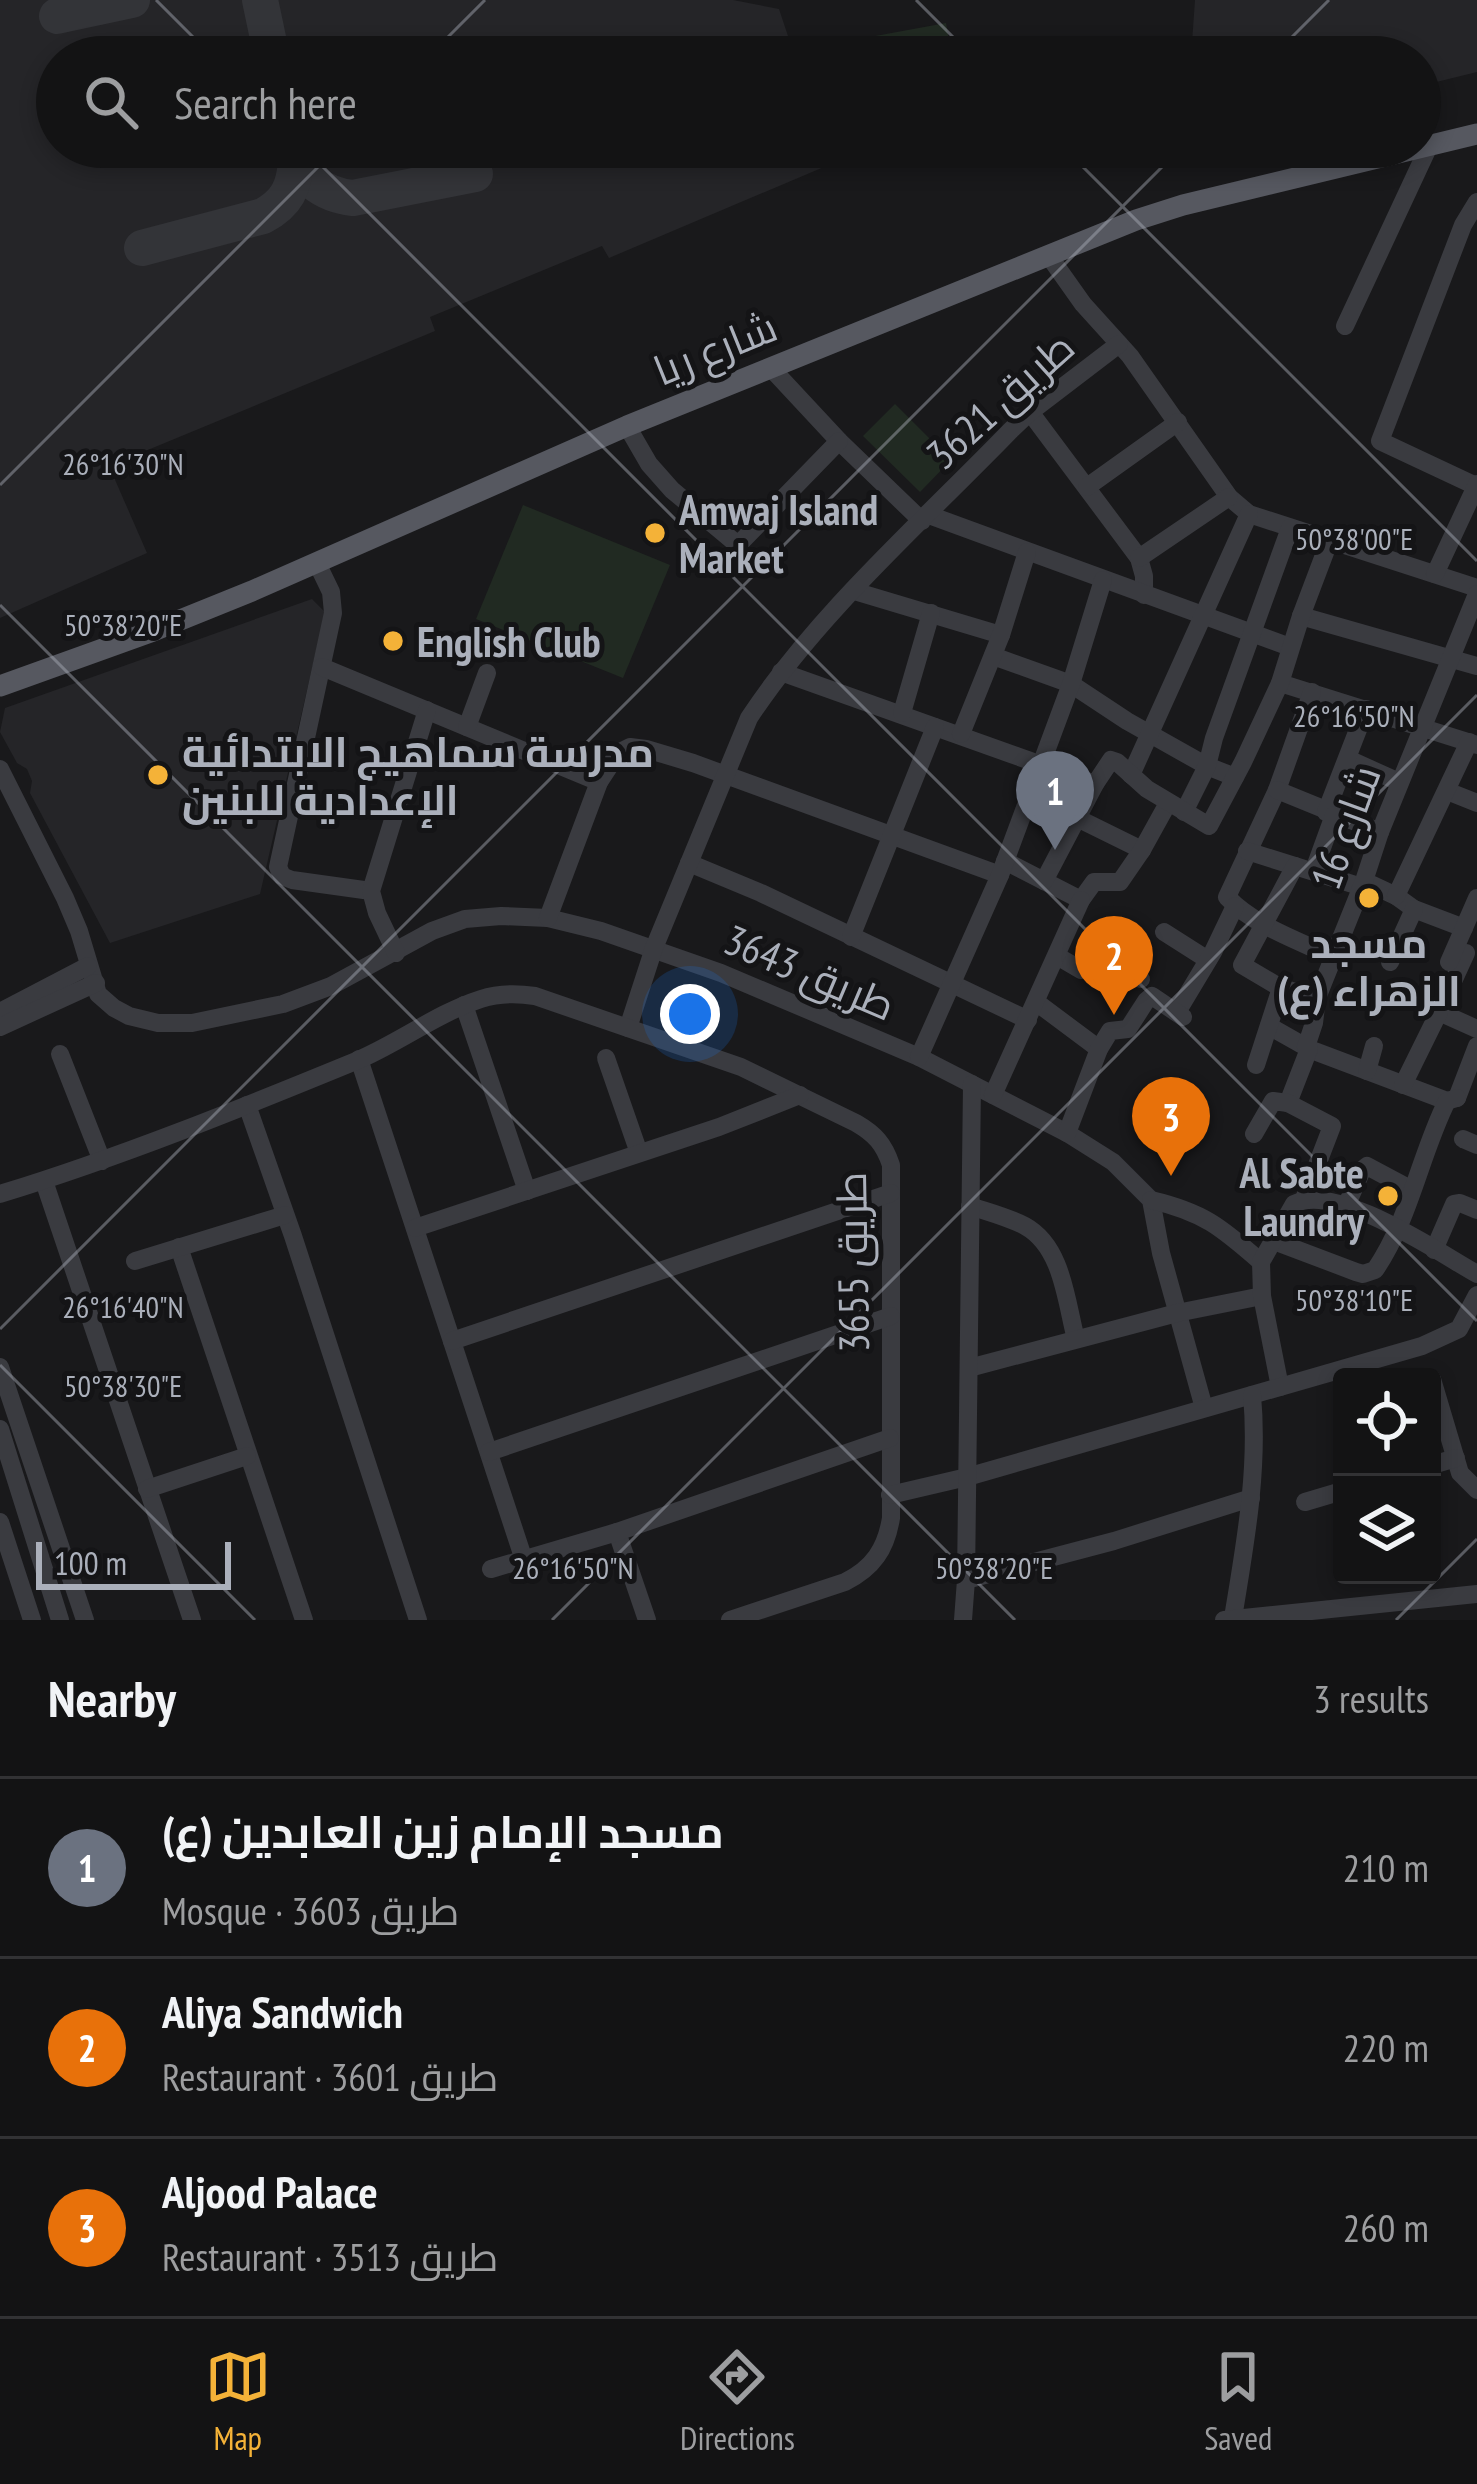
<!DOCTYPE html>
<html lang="en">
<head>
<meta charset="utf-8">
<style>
	body { margin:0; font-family:"PT Sans Narrow",Cairo,sans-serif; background:#202022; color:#f1f3f6 }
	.controls { position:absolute; right:36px; bottom:36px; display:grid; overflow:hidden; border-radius:12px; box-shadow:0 6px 18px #0003 }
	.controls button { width:108px; height:108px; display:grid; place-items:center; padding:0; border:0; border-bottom:3px solid #323234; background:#131314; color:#f1f3f6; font:60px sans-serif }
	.scale { position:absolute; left:36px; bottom:30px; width:195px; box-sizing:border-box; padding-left:12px; border:6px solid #abb0bb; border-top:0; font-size:33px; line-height:42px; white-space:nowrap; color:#abb0bb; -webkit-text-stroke:9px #141416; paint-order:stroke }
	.you { position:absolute; left:690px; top:1014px; width:42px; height:42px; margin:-30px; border:9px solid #fff; border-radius:50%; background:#1a73e8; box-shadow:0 0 0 18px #1a73e833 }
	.badge { display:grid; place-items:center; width:78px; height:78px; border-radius:50%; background:#f4b238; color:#fff; font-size:39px; font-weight:700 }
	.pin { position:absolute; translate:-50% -99px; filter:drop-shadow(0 3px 6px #0008) }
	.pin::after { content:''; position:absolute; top:63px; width:42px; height:36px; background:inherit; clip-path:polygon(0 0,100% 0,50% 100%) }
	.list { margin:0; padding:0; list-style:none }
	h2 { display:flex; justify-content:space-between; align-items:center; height:156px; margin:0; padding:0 48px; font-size:51px }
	h2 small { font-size:39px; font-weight:400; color:#9d9ea0 }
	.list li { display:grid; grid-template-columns:78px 1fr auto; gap:36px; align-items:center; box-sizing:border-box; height:180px; padding:0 48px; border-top:3px solid #323234 }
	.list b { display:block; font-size:45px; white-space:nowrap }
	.list p { margin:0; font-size:39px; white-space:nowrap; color:#9d9ea0 }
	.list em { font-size:39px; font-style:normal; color:#9d9ea0 }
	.icon { flex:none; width:66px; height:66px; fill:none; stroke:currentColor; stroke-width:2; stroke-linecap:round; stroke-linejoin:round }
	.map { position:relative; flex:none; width:1477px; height:1620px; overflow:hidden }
	.search { position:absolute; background:#131314; box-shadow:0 6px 18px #0003; left:36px; right:36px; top:36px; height:132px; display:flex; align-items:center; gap:30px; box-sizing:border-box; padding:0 42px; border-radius:66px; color:#9d9ea0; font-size:45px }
	.sheet { height:696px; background:#131314 }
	nav { display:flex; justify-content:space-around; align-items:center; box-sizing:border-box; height:168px; border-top:3px solid #323234; background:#131314; font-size:33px; color:#9d9ea0 }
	nav a { display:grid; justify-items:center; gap:6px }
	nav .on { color:#f4b238 }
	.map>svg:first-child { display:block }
</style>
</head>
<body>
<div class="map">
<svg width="1477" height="1620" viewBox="0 0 1477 1620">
	<rect width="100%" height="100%" fill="#19191b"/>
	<g fill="#252528">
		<polygon points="0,0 733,0 779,9 795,57 57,57 57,147 825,147 831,164 609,258 602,246 430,317 435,331 109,466 147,553 0,618"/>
		<polygon points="1195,0 1477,0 1477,72 1420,86 1420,57 1191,57"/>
		<polygon points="312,599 325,612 260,894 110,943 30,793 32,781 27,769 17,763 0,732 5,708"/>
	</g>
	<g fill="#212a22">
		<polygon points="946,23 952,57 862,57 859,39"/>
		<polygon points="895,404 951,460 920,492 863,436"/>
		<polygon points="523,505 670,565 623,678 476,619"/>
	</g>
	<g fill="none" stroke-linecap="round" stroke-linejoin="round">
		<g stroke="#333438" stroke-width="36">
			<polyline points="260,0 272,57"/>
			<polyline points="57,16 132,0"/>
			<path d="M292 147C299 177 323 195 353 198L475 174"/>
			<path d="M142 248 263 216C287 203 294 188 296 161"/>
		</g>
		<g stroke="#3a3b40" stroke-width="18">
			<polyline points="1049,256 1083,304 1130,356 1229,497 1249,514 1477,588"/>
			<polyline points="1345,326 1429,146"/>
			<polyline points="771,368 839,441 922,521"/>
			<polyline points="1030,412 1139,558 1144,576 1144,595"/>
			<polyline points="627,426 649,464 672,490 738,545 839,441"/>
			<polyline points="1476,486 1380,441 1463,225 1477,202"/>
			<polyline points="1087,487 1178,422"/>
			<polyline points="929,515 1290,647"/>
			<polyline points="1139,558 1229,497"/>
			<polyline points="317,563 331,592 333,613 278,867 282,876 292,880 371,891"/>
			<polyline points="1435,574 1477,484"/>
			<polyline points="854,591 1001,635"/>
			<polyline points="1301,616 1477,666"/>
			<polyline points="993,656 1071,684 1127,721 1207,766 1235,777"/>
			<polyline points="322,667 599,782"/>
			<polyline points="781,672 1095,784"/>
			<polyline points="1280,683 1477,745"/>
			<path d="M1312 692 1277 790 1227 897C1254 926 1300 941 1335 958"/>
			<polyline points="902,713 931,613"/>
			<polyline points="467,727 487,673"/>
			<polyline points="961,734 1001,635 1027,552"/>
			<polyline points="1348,759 1399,782"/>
			<polyline points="0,769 65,898 79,931 98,994 114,1008 129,1016 158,1023 192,1023 283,1004 331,986 432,931 465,919 501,916 548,918 601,931 721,973 919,1057 1067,1133 1113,1162 1151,1200 1161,1253 1204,1408"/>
			<polyline points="1131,775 1249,514"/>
			<polyline points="1277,790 1380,832"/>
			<polyline points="1447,791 1477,803"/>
			<polyline points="1184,812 1207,766 1214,738 1290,528"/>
			<polyline points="1326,812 1366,709"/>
			<polyline points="1077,818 1142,850"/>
			<polyline points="1247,851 1362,887"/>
			<polyline points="1005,861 1081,900 1094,882 1120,882 1142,850 1168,803"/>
			<polyline points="689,863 761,893 1028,1020"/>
			<polyline points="1295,866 1242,965 1281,988 1317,998"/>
			<polyline points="1314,870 1334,815"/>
			<polyline points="1044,881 1095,784 1111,760 1117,762 1147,789 1209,826 1243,762 1280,683 1301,616 1329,542"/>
			<polyline points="1364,881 1396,896 1414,909 1464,928"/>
			<polyline points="1396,896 1469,742"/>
			<polyline points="548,918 599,782 618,753 630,747 646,749 693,763 1000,875"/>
			<polyline points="1164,932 1208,960"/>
			<polyline points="851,937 935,727"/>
			<polyline points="396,953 377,913 371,891 427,710"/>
			<polyline points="1466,953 1439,1012 1477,1029"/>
			<polyline points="1057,956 1081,970 1095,970 1111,963 1141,979"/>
			<polyline points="1390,962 1414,909"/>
			<polyline points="1449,962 1477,898"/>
			<polyline points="1036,1002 1099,1049"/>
			<polyline points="464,1005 527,1191"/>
			<polyline points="0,1012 88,966"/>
			<polyline points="1177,1012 1213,952 1235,906"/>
			<polyline points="1269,1026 1306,1047"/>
			<polyline points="0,1027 96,983"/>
			<path d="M628 1028 654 948 749 718C818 613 923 521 1011 430L1030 412 1119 344"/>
			<polyline points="1309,1049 1447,1101"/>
			<polyline points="60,1054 102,1161"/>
			<polyline points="919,1057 1000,875 1071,684 1103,580"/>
			<polyline points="606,1058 639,1153"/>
			<polyline points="359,1059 524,1560"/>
			<polyline points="1256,1065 1281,988"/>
			<polyline points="1367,1071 1374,1046"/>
			<polyline points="1403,1085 1439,1012"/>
			<polyline points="993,1095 1081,900"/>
			<polyline points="1457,1098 1477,1046"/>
			<polyline points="1288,1103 1309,1049 1306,1047 1314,1023 1317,998 1364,881 1380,832 1477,594"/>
			<polyline points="247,1105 293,1236 418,1620"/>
			<polyline points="1067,1133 1099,1049 1110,1031 1128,1029 1146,1001 1152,996 1183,1017"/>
			<polyline points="1254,1134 1273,1101 1288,1103 1332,1126 1304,1199"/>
			<polyline points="1463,1139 1477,1145"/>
			<polyline points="44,1181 192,1620"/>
			<path d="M0 1194C121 1157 239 1109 356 1061 399 1043 437 1013 481 999 499 993 516 993 535 996L741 1067 856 1123C875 1134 884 1144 891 1165V1518C886 1549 873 1568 845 1582L730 1620"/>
			<path d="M1151 1200C1203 1212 1221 1227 1261 1262"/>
			<polyline points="1347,1204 1362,1170 1367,1166 1412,1190"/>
			<path d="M970 1206C988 1212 1008 1217 1025 1226 1063 1247 1066 1302 1076 1339"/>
			<polyline points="415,1228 719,1127 800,1095"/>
			<path d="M1274 1241 1356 1272 1363 1274 1375 1270C1410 1219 1420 1155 1447 1101L1457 1098"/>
			<polyline points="179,1247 304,1620"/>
			<polyline points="1434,1250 1454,1204 1460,1203 1477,1210"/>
			<polyline points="135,1261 285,1215"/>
			<polyline points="452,1341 891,1193"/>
			<polyline points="0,1367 85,1620"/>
			<polyline points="969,1368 1177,1313 1262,1296"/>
			<polyline points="1432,1379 1460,1473 1477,1490"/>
			<path d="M1280 1387 1262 1296 1261 1262 1294 1204C1335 1182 1438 1252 1477 1274"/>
			<polyline points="0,1429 60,1620"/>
			<polyline points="489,1452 891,1316"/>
			<polyline points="1432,1465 1456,1458"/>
			<polyline points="147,1489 247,1456"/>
			<polyline points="890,1495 967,1477 1422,1346 1459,1329 1477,1295"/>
			<polyline points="1305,1502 1342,1491"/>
			<polyline points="0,1522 32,1620"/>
			<polyline points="617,1532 647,1620"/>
			<polyline points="491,1569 617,1532 890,1438"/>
			<polyline points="966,1580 1114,1541 1251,1498"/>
			<path d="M1233 1618C1245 1544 1259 1470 1252 1395"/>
			<polyline points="963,1620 966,1580 972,1084"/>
			<polyline points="1224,1620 1477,1594"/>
		</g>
		<polyline stroke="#565860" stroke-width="21" points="0,686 153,631 252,591 627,426 1136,220 1183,205 1477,134"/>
	</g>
	<path fill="none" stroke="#abb0bb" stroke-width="3" stroke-opacity="0.45" d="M156 0 213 57M916 0 973 57M428 57 485 0M1272 57 1329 0M303 147 1477 1321M1063 147 1477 561M0 485 338 147M0 605 1015 1620M0 1329 1182 147M0 1365 255 1620M552 1620 1477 695M1396 1620 1477 1539"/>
	<g fill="#f4b238" stroke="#141416" stroke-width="4.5">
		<circle cx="655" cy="533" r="12"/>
		<circle cx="393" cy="641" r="12"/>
		<circle cx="158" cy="775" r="12"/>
		<circle cx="1369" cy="898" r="12"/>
		<circle cx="1388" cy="1196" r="12"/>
	</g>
	<g text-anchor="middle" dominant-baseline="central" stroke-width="10" stroke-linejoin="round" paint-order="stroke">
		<g font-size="42" fill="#abb0bb" stroke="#141416">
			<text transform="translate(715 348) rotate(-22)">شارع ريا</text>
			<text transform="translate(1000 400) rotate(-42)">طريق 3621</text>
			<text transform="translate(1345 827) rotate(-70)">شارع 16</text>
			<text transform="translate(810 972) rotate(23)">طريق 3643</text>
			<text transform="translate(852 1262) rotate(-91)">طريق 3655</text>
		</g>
		<g font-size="42" font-weight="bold" fill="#abb0bb" stroke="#141416" text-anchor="start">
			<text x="679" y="509">Amwaj Island<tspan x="679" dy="48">Market</tspan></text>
			<text x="417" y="641">English Club</text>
			<text x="182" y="751">مدرسة سماهيج الابتدائية<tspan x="182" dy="48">الإعدادية للبنين</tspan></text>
			<text x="1369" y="942" text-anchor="middle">مسجد<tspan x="1369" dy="48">الزهراء (ع)</tspan></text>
			<text x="1364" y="1172" text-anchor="end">Al Sabte<tspan x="1364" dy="48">Laundry</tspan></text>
		</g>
	</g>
	<g font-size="30" text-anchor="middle" fill="#abb0bb" stroke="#141416" stroke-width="10" stroke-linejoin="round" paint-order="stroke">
		<text x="123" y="475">26°16'30"N</text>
		<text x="1354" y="550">50°38'00"E</text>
		<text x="123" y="636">50°38'20"E</text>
		<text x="1354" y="727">26°16'50"N</text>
		<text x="1354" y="1311">50°38'10"E</text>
		<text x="123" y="1318">26°16'40"N</text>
		<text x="123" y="1397">50°38'30"E</text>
		<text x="573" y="1579">26°16'50"N</text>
		<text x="994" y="1579">50°38'20"E</text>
	</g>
</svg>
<div class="controls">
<button><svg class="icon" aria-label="locate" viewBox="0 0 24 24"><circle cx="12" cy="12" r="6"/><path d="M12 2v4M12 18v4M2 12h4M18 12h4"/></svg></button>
<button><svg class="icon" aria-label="layers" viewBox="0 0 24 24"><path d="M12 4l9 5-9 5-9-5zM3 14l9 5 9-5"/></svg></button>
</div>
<div class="scale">100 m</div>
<div class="you"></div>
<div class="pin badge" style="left:1055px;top:850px;background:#6b7280">1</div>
<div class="pin badge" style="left:1114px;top:1015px;background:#e8710a">2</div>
<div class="pin badge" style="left:1171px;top:1176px;background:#e8710a">3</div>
<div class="search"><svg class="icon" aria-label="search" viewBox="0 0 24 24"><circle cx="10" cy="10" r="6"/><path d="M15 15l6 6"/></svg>Search here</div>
</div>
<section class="sheet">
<h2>Nearby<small>3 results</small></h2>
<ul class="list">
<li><span class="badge" style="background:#6b7280">1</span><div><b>مسجد الإمام زين العابدين (ع)</b><p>Mosque · طريق 3603</p></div><em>210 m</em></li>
<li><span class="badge" style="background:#e8710a">2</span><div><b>Aliya Sandwich</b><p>Restaurant · طريق 3601</p></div><em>220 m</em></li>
<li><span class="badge" style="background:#e8710a">3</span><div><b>Aljood Palace</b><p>Restaurant · طريق 3513</p></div><em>260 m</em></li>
</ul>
</section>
<nav>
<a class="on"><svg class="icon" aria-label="map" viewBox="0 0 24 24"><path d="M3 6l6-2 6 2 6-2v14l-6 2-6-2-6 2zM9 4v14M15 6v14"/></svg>Map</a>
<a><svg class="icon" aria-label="directions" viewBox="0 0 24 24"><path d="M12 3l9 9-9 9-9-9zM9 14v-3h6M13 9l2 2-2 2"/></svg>Directions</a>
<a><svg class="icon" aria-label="saved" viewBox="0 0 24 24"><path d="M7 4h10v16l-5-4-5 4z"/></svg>Saved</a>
</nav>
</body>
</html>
